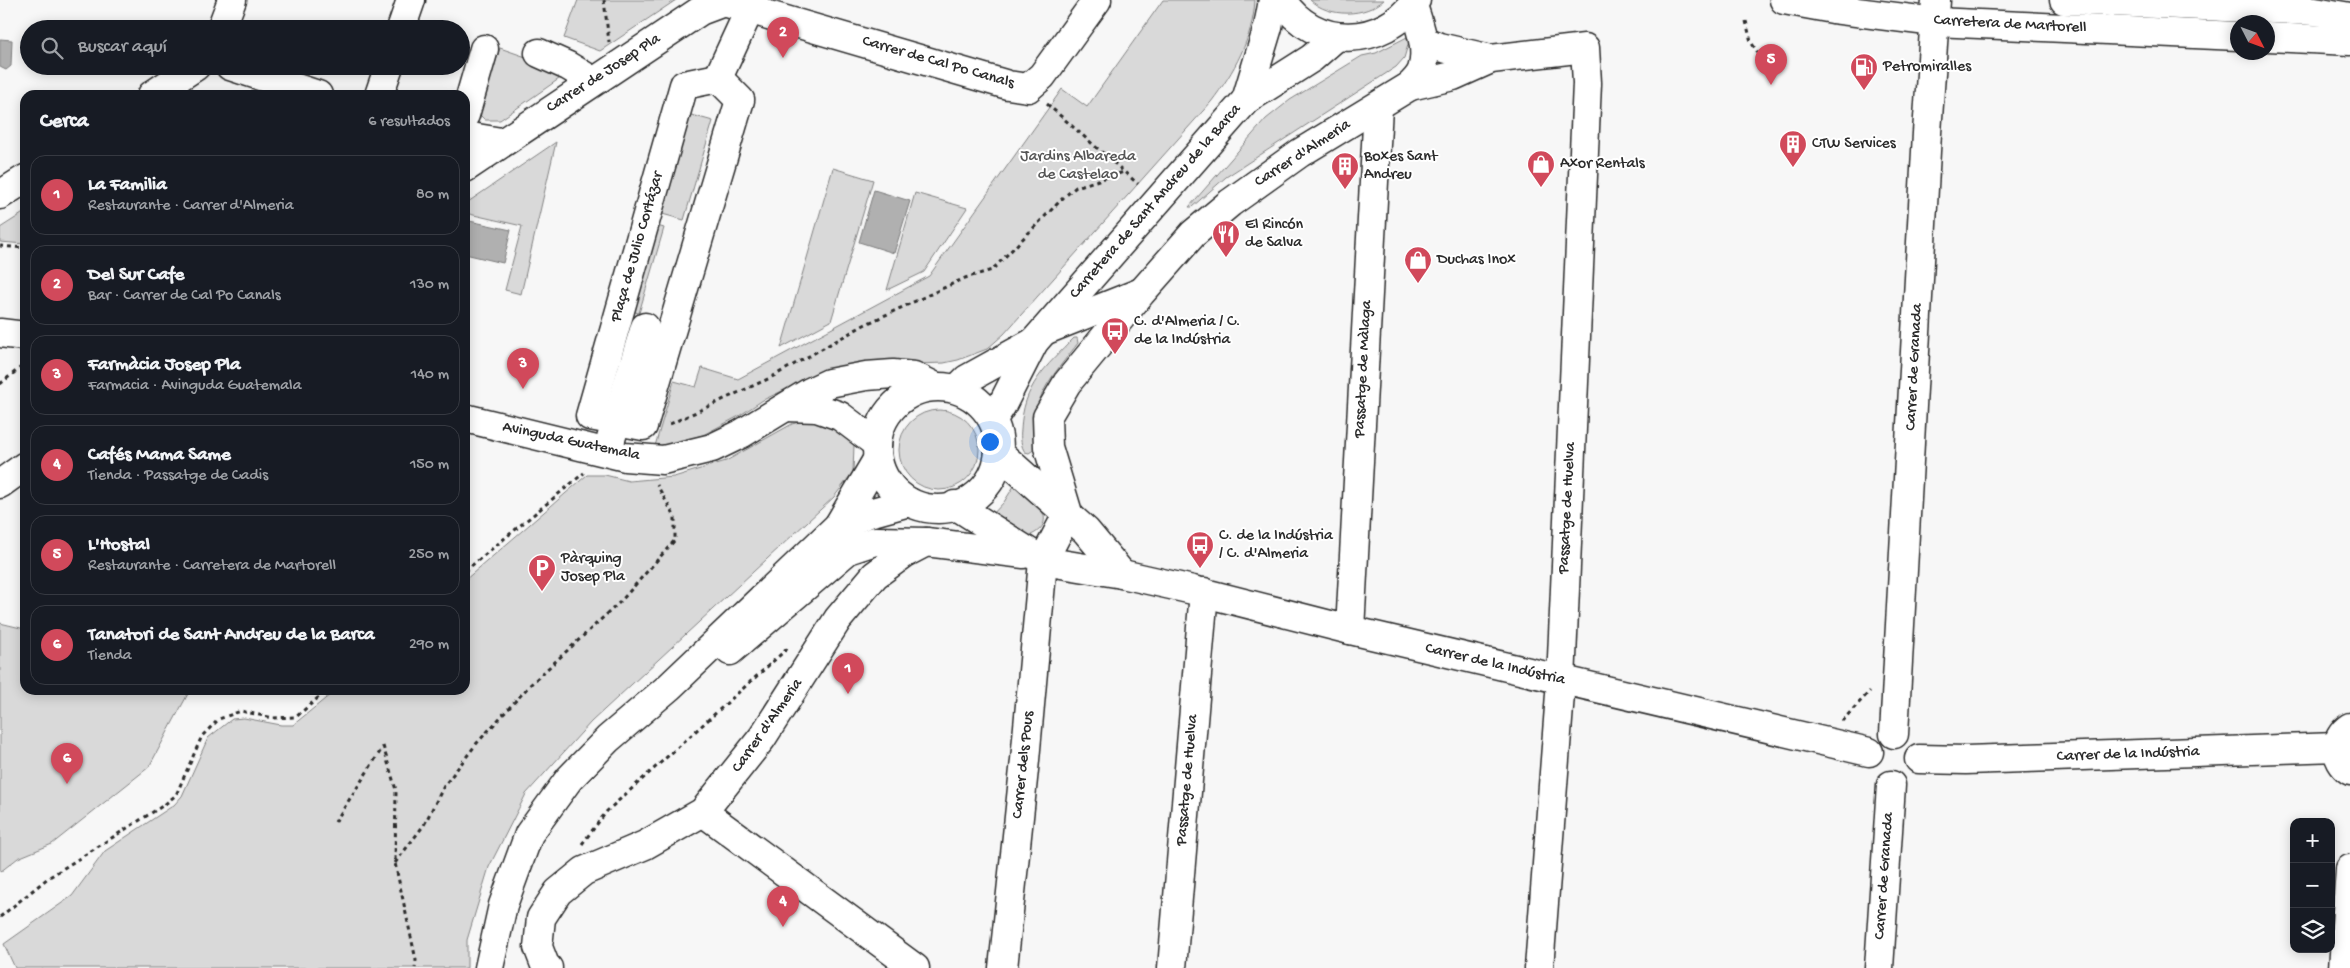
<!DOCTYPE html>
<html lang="es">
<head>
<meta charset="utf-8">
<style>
	body { margin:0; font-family:"Gochi Hand",sans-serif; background:#242831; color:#f1f3f6 }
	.controls { position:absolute; right:15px; bottom:15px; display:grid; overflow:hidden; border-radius:10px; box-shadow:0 2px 12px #0003 }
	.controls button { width:45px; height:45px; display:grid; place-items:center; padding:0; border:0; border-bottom:1px solid #363941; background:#171b24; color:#f1f3f6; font:25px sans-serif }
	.compass { position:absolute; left:2230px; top:15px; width:45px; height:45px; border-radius:50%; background:#171b24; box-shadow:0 2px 12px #0003; rotate:132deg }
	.you { position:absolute; left:989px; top:441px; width:18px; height:18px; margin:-12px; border:4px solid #fff; border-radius:50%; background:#1a73e8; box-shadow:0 0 0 8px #1a73e833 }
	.badge { display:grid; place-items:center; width:32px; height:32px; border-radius:50%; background:#d1495b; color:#fff; font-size:16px; font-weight:700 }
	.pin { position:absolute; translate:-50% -41px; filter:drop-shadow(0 1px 2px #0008) }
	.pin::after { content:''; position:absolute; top:26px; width:18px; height:15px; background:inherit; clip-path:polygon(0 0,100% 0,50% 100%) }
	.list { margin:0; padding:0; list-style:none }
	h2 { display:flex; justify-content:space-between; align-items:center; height:65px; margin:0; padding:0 20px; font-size:21px }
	h2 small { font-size:16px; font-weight:400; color:#9ea1a6 }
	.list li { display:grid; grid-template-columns:32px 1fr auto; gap:15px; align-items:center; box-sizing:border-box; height:80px; margin:0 10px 10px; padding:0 10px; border:1px solid #363941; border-radius:15px }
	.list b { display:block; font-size:19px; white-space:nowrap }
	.list p { margin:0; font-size:16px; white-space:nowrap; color:#9ea1a6 }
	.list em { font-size:16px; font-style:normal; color:#9ea1a6 }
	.icon { flex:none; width:28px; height:28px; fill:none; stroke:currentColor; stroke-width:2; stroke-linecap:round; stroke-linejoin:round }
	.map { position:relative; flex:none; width:2350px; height:968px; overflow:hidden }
	.search { position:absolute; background:#171b24; box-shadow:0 2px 12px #0003; left:20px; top:20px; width:450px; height:55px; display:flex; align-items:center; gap:12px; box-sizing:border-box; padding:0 18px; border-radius:28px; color:#9ea1a6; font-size:19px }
	.panel { position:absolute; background:#171b24; box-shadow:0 2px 12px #0003; left:20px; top:90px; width:450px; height:605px; border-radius:15px }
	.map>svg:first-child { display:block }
</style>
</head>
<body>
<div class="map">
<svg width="2350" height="968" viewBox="0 0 2350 968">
	<rect width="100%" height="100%" fill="#f7f7f7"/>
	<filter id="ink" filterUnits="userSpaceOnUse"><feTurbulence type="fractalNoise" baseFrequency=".02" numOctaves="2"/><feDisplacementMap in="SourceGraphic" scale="10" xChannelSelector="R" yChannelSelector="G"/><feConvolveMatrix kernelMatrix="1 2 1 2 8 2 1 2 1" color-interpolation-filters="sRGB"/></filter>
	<g filter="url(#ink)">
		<g fill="#d9d9d9" stroke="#828282">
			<polygon points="578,0 676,0 600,51 564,38"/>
			<path d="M1163 0H1255C1253 38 1234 72 1211 102L1004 334 987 349 958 360 944 363 917 364 797 384 763 400 739 416 703 435 682 441 671 447 655 446 674 381 696 387 702 368 738 379 929 276 1062 89 1087 107Z"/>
			<path d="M1310 0H1384C1365 17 1329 18 1310 0Z"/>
			<polygon points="1411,35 1404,58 1396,67 1226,177 1192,207 1189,207 1266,119 1290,100 1362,56 1376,53"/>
			<polygon points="500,48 569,72 500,120 485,120 480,115 480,110"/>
			<polygon points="684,113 713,121 684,220 655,212"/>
			<polygon points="556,142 521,294 505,290 522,226 465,213 465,204"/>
			<polygon points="833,168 873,180 831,321 781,348"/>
			<polygon points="915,193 967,208 924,272 887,290"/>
			<polygon points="25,212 25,244 0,242 0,228"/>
			<polygon points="651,224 664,228 639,313 627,310"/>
			<path d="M1074 338H1077L1078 343C1061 366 1036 391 1035 421 1034 430 1035 440 1035 449L1029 453 1025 452C1021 447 1020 437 1021 430 1023 385 1045 368 1074 338Z"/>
			<circle cx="939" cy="450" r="40"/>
			<path d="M806 420C828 422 839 430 854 445L853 472 834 497 591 722 526 794 489 867 467 940V968H15L4 944 72 896 105 851 174 805 182 796 208 738 232 719 244 718 281 725H293L336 690H465V580L587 475H605L629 481 674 477 726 461 792 424Z"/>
			<path d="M1014 486C1021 493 1037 503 1041 510 1050 522 1039 533 1028 536L992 515 1004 502Z"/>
			<polygon points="0,623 25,629 25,690 190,690 149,767 52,844 18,858 0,872"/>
		</g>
		<g fill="#b0b0b0" stroke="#7b7b7b">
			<polygon points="0,39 12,40 11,66 6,70 0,67"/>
			<polygon points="874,190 910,201 894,253 859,242"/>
			<polygon points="465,220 511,230 503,263 465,254"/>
		</g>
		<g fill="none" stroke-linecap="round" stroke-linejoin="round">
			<g stroke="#2b2b2b" stroke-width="31">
				<g id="minor">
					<polyline points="1784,0 1833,9 1935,22 2238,36"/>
					<polyline points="221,29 232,0"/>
					<polyline points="401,29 411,0"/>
					<polyline points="2268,37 2350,41"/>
					<polyline points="1424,41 1439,47 1491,59"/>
					<polyline points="539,53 568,66 593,81"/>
					<polyline points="230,66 318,95"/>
					<polygon points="718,78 740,100 643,426 590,416 684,85"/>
					<polyline points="718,78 754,0"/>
					<polyline points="1410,86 1453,76 1491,59 1585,48 1587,83 1561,681 1539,968"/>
					<polyline points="152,95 196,66"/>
					<polyline points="379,95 389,66"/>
					<polyline points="1246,100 1268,27 1273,0"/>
					<polyline points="465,115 484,49"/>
					<polyline points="465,136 501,142"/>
					<polyline points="465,168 700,11 724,2 1008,85 1028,88 1042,76 1097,0"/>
					<polyline points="0,195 25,179"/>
					<polyline points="1046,330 1139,293"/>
					<polyline points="0,333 25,336"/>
					<circle cx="938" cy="448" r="61"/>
					<polyline points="957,389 967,379 1034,342"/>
					<polyline points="786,407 817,408 840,416 877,444"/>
					<polyline points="465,418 625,457 663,460 712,448 741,434 810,392 829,383 866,376 893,374 914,376 934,386"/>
					<polyline points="993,419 1002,405 1034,342 1246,100 1312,58 1336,37"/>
					<polyline points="611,439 645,327"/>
					<polyline points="999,453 1086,531 1122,574"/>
					<polyline points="0,484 25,466"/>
					<polyline points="955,505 1043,561 1122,574 1193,590 1350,630 1869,752"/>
					<polyline points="838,526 869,513 909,502"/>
					<polyline points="1350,630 1378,107"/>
					<polyline points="730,651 848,550 875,541 926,542"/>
					<path d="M2350 727C2333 738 2334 760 2350 771"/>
					<polyline points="1894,734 1927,133 1936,0"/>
					<polyline points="1919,759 1966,760 2337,747"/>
					<polyline points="703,812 915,968"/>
					<polyline points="489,968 503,905 529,834 569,779 608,739 669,687 838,526 877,460"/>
					<polyline points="548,968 545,965 538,947 541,918 558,892 584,871 645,845 703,812 762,738 838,619 875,575 905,553 926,542 1024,554"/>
					<path d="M1003 968 1025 760 1043 561 1068 513 1048 447 1047 417 1067 383 1141 293 1193 234 1230 203 1300 153 1410 86C1414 82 1420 76 1422 70 1429 48 1419 26 1413 5"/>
					<polyline points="1172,968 1204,592"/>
					<polyline points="1879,968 1891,785"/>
					<polyline points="2343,968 2350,869"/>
				</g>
			</g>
			<g stroke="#2b2b2b" stroke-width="31">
				<g id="major">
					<path d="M1282 0C1313 50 1384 48 1416 0"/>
					<polyline points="2064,0 2315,11 2350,17"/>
				</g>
			</g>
			<g stroke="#2b2b2b" stroke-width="3" stroke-dasharray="4 4" stroke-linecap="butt">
				<polyline points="604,0 609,42"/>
				<polyline points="1746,21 1751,42 1765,64"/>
				<polyline points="1047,104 1138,184"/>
				<polyline points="0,246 25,248"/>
				<polyline points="0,384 25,364"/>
				<polyline points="670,424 770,378 864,325 965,278 992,270 1064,197 1076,187 1124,172"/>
				<polyline points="465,571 584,473"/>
				<polyline points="1842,721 1870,691"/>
				<polyline points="383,746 396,790 395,863 416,960 415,968"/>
				<polyline points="335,822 383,747"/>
				<polyline points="582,844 607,811 789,647"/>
				<polyline points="395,863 424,825 444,786 477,743 531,684 620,602 675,540 675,517 657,485"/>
				<polyline points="0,917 48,878 164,805 176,795 202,736 219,719 241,711 273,718 296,717 327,690"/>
			</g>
			<use href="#minor" stroke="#fff" stroke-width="28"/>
			<use href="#major" stroke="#fff" stroke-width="28"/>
		</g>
	</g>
	<defs>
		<g id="fuel-pin" transform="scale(1.4375)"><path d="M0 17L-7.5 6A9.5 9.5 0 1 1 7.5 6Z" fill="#d1495b" stroke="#fff"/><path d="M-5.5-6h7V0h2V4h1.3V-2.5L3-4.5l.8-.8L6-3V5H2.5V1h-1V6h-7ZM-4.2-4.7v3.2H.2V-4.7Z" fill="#fff"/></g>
		<g id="building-pin" transform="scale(1.4375)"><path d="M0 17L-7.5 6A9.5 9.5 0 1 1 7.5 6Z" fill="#d1495b" stroke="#fff"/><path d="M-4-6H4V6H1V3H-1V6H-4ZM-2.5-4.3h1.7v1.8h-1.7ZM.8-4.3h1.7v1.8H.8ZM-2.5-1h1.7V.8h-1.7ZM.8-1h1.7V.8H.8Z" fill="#fff"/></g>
		<g id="shop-pin" transform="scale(1.4375)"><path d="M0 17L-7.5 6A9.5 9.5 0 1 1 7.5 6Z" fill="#d1495b" stroke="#fff"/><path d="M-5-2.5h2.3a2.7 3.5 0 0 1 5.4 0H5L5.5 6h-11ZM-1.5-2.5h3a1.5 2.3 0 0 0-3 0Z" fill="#fff"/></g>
		<g id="restaurant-pin" transform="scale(1.4375)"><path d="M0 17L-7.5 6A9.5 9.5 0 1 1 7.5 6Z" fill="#d1495b" stroke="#fff"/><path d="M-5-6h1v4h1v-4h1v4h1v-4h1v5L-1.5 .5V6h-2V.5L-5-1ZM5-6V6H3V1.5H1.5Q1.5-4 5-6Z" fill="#fff"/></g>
		<g id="bus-pin" transform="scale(1.4375)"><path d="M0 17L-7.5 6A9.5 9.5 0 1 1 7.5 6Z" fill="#d1495b" stroke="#fff"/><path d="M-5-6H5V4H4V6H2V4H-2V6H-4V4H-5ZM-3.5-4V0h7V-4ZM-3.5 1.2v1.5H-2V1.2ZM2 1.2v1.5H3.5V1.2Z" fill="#fff"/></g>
		<g id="parking-pin" transform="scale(1.4375)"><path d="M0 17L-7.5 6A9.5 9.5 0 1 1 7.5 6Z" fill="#d1495b" stroke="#fff"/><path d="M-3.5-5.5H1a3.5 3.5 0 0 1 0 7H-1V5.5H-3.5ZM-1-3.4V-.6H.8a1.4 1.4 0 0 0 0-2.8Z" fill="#fff"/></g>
	</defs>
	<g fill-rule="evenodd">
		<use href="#fuel-pin" x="1864" y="67"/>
		<use href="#building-pin" x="1793" y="144"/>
		<use href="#shop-pin" x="1541" y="164"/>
		<use href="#building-pin" x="1345" y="166"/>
		<use href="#restaurant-pin" x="1226" y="234"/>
		<use href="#shop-pin" x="1418" y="260"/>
		<use href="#bus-pin" x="1115" y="331"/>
		<use href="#bus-pin" x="1200" y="545"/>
		<use href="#parking-pin" x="542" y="568"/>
	</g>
	<g text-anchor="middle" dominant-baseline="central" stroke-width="4" stroke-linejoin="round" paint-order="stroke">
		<g font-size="16" fill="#2b2b2b" stroke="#fff">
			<text transform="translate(2010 25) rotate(3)">Carretera de Martorell</text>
			<text transform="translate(938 63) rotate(16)">Carrer de Cal Po Canals</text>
			<text transform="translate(604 74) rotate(-33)">Carrer de Josep Pla</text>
			<text transform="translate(1303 154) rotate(-33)">Carrer d'Almeria</text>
			<text transform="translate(1156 202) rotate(-49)">Carretera de Sant Andreu de la Barca</text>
			<text transform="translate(638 247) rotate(-74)">Plaça de Julio Cortázar</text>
			<text transform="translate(1915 367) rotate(-87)">Carrer de Granada</text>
			<text transform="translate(1364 369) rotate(-87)">Passatge de Màlaga</text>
			<text transform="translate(571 442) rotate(12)">Avinguda Guatemala</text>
			<text transform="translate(1568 508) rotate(-87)">Passatge de Huelva</text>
			<text transform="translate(1495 665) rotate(13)">Carrer de la Indústria</text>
			<text transform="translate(768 726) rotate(-55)">Carrer d'Almeria</text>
			<text transform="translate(2128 755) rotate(-2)">Carrer de la Indústria</text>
			<text transform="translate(1024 765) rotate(-84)">Carrer dels Pous</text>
			<text transform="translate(1188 780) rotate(-85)">Passatge de Huelva</text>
			<text transform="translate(1885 876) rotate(-86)">Carrer de Granada</text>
		</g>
		<g font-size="16" fill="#2b2b2b" stroke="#fff" text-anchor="start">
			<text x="1883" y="67">Petromiralles</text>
			<text x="1812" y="144">CTW Services</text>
			<text x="1364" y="157">Boxes Sant<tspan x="1364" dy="18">Andreu</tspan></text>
			<text x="1560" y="164">Axor Rentals</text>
			<text x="1245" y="225">El Rincón<tspan x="1245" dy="18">de Salva</tspan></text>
			<text x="1437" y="260">Duchas Inox</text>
			<text x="1134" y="322">C. d'Almeria / C.<tspan x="1134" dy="18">de la Indústria</tspan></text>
			<text x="1219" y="536">C. de la Indústria<tspan x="1219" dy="18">/ C. d'Almeria</tspan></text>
			<text x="561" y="559">Pàrquing<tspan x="561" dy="18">Josep Pla</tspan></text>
		</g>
		<g font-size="16" fill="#565656" stroke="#fff">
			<text x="1078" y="157">Jardins Albareda<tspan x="1078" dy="18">de Castelao</tspan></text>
		</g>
	</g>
</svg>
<div class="controls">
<button>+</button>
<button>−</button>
<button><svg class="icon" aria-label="layers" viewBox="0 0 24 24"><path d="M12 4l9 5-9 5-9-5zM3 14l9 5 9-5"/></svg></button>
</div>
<svg class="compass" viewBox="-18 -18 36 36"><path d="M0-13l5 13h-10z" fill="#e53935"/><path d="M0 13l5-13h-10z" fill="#9ea1a6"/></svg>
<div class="you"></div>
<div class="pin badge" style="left:848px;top:694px">1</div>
<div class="pin badge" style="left:783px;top:58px">2</div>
<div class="pin badge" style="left:523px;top:389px">3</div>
<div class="pin badge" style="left:783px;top:927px">4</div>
<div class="pin badge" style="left:1771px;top:85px">5</div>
<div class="pin badge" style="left:67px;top:784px">6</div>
<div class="search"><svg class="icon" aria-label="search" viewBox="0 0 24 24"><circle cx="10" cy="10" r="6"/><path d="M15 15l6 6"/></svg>Buscar aquí</div>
<section class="panel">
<h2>Cerca<small>6 resultados</small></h2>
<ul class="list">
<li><span class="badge">1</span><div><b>La Familia</b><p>Restaurante · Carrer d'Almeria</p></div><em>80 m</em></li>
<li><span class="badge">2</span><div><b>Del Sur Cafe</b><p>Bar · Carrer de Cal Po Canals</p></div><em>130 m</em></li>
<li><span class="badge">3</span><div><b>Farmàcia Josep Pla</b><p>Farmacia · Avinguda Guatemala</p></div><em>140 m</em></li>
<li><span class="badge">4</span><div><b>Cafés Mama Same</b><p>Tienda · Passatge de Cadis</p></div><em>150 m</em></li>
<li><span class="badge">5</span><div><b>L'Hostal</b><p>Restaurante · Carretera de Martorell</p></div><em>250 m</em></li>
<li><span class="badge">6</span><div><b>Tanatori de Sant Andreu de la Barca</b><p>Tienda</p></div><em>290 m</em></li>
</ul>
</section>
</div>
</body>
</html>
